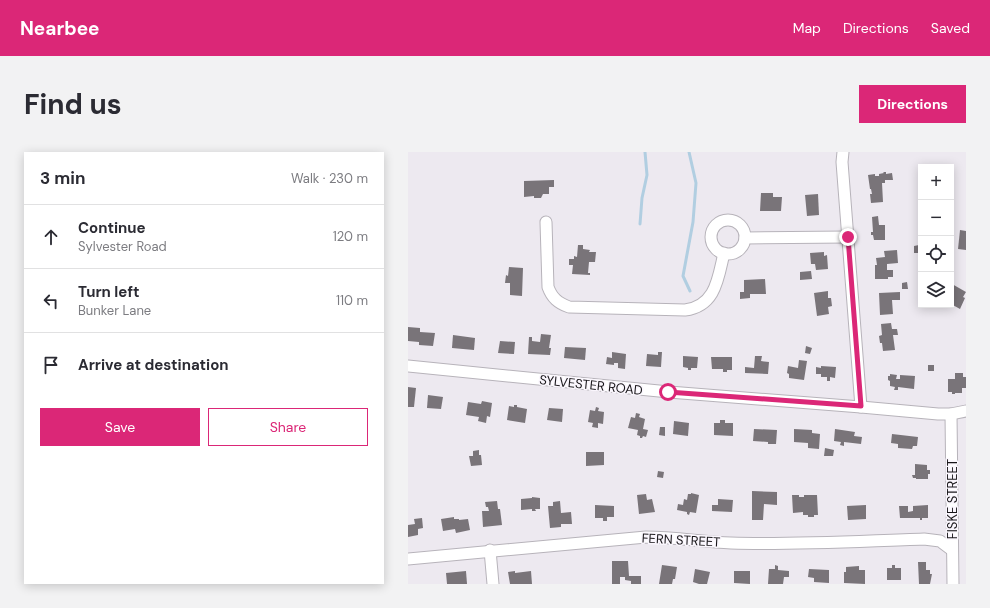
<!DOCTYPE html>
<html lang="en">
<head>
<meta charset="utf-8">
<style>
	body { margin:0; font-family:"DM Sans",sans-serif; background:#f2f2f3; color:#2b2b33 }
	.controls { position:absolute; right:12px; top:12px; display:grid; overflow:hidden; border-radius:0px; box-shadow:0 2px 10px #0003 }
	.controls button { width:36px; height:36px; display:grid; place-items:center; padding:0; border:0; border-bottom:1px solid #e1e1e2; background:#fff; color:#2b2b33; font:20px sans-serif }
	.stop { position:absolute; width:12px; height:12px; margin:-9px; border:3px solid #db2777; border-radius:50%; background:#fff }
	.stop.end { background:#db2777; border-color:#fff; box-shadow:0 1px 4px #0008 }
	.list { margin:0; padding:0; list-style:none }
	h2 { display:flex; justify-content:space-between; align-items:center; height:52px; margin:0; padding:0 16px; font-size:17px }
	h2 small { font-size:13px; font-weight:400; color:#7c7c81 }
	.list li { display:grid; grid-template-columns:26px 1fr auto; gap:12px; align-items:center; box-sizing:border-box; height:64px; padding:0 16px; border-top:1px solid #e1e1e2 }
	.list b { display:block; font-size:15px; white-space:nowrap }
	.list p { margin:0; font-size:13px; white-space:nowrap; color:#7c7c81 }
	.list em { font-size:13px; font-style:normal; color:#7c7c81 }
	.actions { display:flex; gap:8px; padding:12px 16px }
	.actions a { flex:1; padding:9px 0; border:1px solid #db2777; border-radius:0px; text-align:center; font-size:14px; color:#db2777 }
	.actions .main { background:#db2777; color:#fff }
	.icon { flex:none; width:22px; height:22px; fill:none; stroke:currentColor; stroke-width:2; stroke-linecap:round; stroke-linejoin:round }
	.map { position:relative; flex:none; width:558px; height:432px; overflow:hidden; border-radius:0px }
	header { display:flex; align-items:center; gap:24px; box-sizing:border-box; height:56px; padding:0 20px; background:#db2777; color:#fff }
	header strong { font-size:19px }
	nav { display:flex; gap:22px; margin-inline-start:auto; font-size:14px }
	.intro { display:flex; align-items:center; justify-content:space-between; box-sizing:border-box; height:96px; padding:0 24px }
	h1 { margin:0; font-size:28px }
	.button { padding:10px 18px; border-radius:0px; background:#db2777; color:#fff; font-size:14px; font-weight:700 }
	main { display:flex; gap:24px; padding:0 24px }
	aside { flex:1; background:#fff; border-radius:0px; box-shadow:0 2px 10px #0003 }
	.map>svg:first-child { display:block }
</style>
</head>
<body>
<header>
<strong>Nearbee</strong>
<nav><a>Map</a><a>Directions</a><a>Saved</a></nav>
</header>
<div class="intro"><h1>Find us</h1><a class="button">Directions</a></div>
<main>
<aside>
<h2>3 min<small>Walk · 230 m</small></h2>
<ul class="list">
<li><svg class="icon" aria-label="ahead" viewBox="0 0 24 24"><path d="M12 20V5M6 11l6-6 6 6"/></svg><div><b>Continue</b><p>Sylvester Road</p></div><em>120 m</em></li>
<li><svg class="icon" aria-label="left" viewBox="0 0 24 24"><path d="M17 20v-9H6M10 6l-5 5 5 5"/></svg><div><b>Turn left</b><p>Bunker Lane</p></div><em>110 m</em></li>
<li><svg class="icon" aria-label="arrive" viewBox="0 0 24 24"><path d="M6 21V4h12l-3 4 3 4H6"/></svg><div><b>Arrive at destination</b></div></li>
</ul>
<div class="actions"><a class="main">Save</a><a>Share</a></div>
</aside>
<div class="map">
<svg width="558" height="432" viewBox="0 0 558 432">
	<rect width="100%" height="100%" fill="#ede9f0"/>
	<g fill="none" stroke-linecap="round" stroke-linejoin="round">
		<g stroke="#b1cee1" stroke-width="3">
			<polyline points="281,0 288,31 285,70 275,124 282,139"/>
			<polyline points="232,72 234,46 239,23 237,0"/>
		</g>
	</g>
	<g fill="#797479">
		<polygon points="475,20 478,20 478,22 484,21 485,28 477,28 477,31 474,31 475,50 463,51 462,42 464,42 463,37 462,37 460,23 467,22 467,24 471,24 471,22 476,21"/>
		<polygon points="146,28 146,35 141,35 141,42 135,42 133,46 126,46 126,44 116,45 116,29"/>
		<polygon points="353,41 365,41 365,45 374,45 373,59 352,59"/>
		<polygon points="410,42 411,63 399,64 397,43"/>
		<polygon points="470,64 471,73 477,73 477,88 466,88 465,83 463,83 463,80 465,80 464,65"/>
		<polygon points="552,78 558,79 558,98 550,97"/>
		<polygon points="170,93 175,93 175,97 182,98 181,100 188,100 187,110 181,110 180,121 182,121 182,123 164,122 165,113 161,113 161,107 166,107 166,104 169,105"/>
		<polygon points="511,93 511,101 506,101 506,94"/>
		<polygon points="489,98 490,111 479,112 479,118 485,118 485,125 480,125 480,127 467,127 467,113 469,113 468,106 477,105 476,99"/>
		<polygon points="416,100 416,104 419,103 420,117 408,118 407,112 403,112 402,101"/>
		<polygon points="101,115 115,116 114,144 102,143 102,131 97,131 98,123 100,124"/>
		<polygon points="403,119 404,127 392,128 392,120"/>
		<polygon points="357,127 358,142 342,142 342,146 332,147 332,140 336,140 336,128"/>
		<polygon points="499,130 500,137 494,137 494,131"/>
		<polygon points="544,132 558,140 555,145 557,146 552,157 543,152"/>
		<polygon points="420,139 420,146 423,146 424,154 420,155 421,162 409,164 406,141"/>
		<polygon points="492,140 492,148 484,148 485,162 472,163 471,141"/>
		<polygon points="483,171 484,177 489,177 490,183 485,183 487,198 475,199 474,191 472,191 471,184 474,183 473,172"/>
		<polygon points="0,175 12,176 12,180 27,181 25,194 11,193 11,190 0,189"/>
		<polygon points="133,182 143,183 141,196 143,196 142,203 120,202 121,185 124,185 124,189 132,190"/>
		<polygon points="45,183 67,186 66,198 44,196"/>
		<polygon points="92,189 107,190 106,202 90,201"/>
		<polygon points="398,194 404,196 402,202 397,201"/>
		<polygon points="157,195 178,196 177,208 156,206"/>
		<polygon points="204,200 218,202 217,217 210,216 210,211 206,211 206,213 198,212 199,205 204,206"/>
		<polygon points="250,200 254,200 253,215 238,214 239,202 250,203"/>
		<polygon points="275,204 290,205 289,216 283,216 283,218 280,218 280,216 275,215"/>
		<polygon points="347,204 354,204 353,209 361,210 360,222 337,221 337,215 346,216"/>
		<polygon points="303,205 324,205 324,218 319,218 319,220 315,220 315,217 304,217"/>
		<polygon points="391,208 399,209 396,228 381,226 381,222 379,221 380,214 390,216"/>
		<rect x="520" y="213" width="6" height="6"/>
		<polygon points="413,214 428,215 427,226 422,225 422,229 419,229 419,225 413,225 413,222 408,222 408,215 413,216"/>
		<polygon points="547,221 555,221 555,225 558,225 558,236 554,236 554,241 547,241 547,242 544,242 544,240 540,240 540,227 547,227"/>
		<polygon points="482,222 489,223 488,227 492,227 492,223 507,224 506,237 490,235 490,238 486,238 487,235 482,234 482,229 480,228 480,224 482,224"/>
		<polygon points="0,235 8,236 6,255 0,255"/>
		<polygon points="20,243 35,245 33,257 19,256"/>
		<polygon points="74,249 84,251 82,265 79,264 78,271 70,269 71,265 58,263 60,250 73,252"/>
		<polygon points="106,253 109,253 109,255 119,257 117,271 99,268 101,254 106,255"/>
		<polygon points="188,255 191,256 190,259 196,260 195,272 190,271 190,276 184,275 185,271 180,270 182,258 187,259"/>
		<polygon points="141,256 155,257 154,270 139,268"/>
		<polygon points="228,261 232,262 231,265 237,267 235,277 240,278 238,285 235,284 234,286 232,286 232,284 229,283 230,278 220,276 223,265 227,266"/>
		<polygon points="312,268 317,268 317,271 325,271 325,284 306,283 306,271 312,271"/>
		<polygon points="266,269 281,271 280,284 265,282"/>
		<polygon points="252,275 257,275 257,284 251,283"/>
		<polygon points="346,277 369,278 368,292 360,292 360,290 345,289"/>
		<polygon points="386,277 404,278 404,281 412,282 411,297 400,296 400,291 386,290"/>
		<polygon points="427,277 447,280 446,284 454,285 453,292 436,290 436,294 432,293 433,290 426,289"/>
		<polygon points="484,282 510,285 509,294 505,294 504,297 490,296 490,292 483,291"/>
		<polygon points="417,296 426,298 425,304 416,304"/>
		<polygon points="71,298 71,303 73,303 74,313 63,314 61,304 65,304 65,299"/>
		<polygon points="178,300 196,300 196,313 178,314"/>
		<polygon points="507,312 519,313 519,318 522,318 522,322 520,322 520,327 508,327 508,326 505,326 504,323 507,323"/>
		<polygon points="250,319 256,320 255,326 249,325"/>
		<polygon points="344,339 369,340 369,353 356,352 355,368 344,368"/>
		<polygon points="283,341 291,343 288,361 282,360 281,363 279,362 279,360 269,358 270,352 275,353 276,347 279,348 280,342 283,342"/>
		<polygon points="238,342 239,348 244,347 247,360 231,362 229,343"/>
		<polygon points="384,343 391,343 391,345 396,345 396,343 409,343 410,363 406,363 406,365 400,365 400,363 395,363 395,360 385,361"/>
		<polygon points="124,345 132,346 132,357 127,357 128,359 124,359 124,357 113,358 113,347 124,346"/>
		<polygon points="310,347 325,348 324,360 304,359 304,353 310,353"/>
		<polygon points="89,349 90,357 92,357 94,373 75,375 74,359 81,359 80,355 78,355 77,350"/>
		<polygon points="152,349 153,361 163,360 164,372 153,372 153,375 142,376 140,354 145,354 145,350"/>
		<polygon points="187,353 206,354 206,365 199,365 199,369 195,369 195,366 187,366"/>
		<polygon points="458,353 458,367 440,368 439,354"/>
		<polygon points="520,353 520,366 514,366 514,368 512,368 512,366 492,366 491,354 500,354 500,360 505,359 505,354"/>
		<polygon points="46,365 46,367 51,367 51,368 60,367 62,378 48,381 47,377 35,379 33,367"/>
		<polygon points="14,366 15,376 10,377 10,383 0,385 0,373 7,372 6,367"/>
		<polygon points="204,409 220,409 221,424 233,424 233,432 223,432 223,429 217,428 217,425 212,425 212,432 204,432"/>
		<polygon points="510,410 518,410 518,418 522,418 522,422 524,422 522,432 511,432"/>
		<polygon points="254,413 269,415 267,427 265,427 264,432 251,432"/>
		<polygon points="367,413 370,414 370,418 381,419 381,425 376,425 375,432 360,432 361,417 367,417"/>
		<polygon points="484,413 487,413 487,416 493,416 493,428 479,428 479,416 484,416"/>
		<polygon points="451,414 451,418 457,418 457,432 436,431 436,420 438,420 438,415"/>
		<polygon points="287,417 302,420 299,432 291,432 285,430"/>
		<polygon points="401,417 421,418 421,431 406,430 406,426 400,425"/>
		<polygon points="58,419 59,432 39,432 38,421"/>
		<polygon points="107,419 107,421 123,419 124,432 102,432 100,420"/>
		<polygon points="326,419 342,419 342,432 326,431"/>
	</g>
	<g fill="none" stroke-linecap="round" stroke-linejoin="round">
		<g stroke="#b7b3ba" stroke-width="13">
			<g id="minor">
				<polyline points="435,0 434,10 453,255"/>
				<circle cx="320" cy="85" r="17"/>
				<path d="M138 70 140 135C144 146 150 151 161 155L277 158C308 154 310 126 316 101"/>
				<polyline points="337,86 440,85"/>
				<polyline points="0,214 261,240 453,255 530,262 543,262 558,259"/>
				<polyline points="543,262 545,432"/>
				<polyline points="82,398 85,432"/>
				<path d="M0 407 238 385C267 385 295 390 323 391 387 393 452 389 516 387L532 389 544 398"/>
			</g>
		</g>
		<use href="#minor" stroke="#fff" stroke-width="11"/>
	</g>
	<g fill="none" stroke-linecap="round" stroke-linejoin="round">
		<polyline stroke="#db2777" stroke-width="5" points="260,240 453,254 440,85"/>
	</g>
	<g text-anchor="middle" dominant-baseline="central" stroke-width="3" stroke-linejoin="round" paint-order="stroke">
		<g font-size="13" fill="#181619" stroke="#faf6fd">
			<text transform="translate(183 233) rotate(6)">SYLVESTER ROAD</text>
			<text transform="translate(544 347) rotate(-90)">FISKE STREET</text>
			<text transform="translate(273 388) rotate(3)">FERN STREET</text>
		</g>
	</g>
</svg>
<div class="controls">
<button>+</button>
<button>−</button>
<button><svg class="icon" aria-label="locate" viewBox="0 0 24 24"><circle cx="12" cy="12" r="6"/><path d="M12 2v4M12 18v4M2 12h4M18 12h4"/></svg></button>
<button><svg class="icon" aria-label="layers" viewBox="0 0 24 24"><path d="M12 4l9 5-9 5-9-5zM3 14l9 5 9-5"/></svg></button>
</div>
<div class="stop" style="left:260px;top:240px"></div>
<div class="stop end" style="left:440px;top:85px"></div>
</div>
</main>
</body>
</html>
